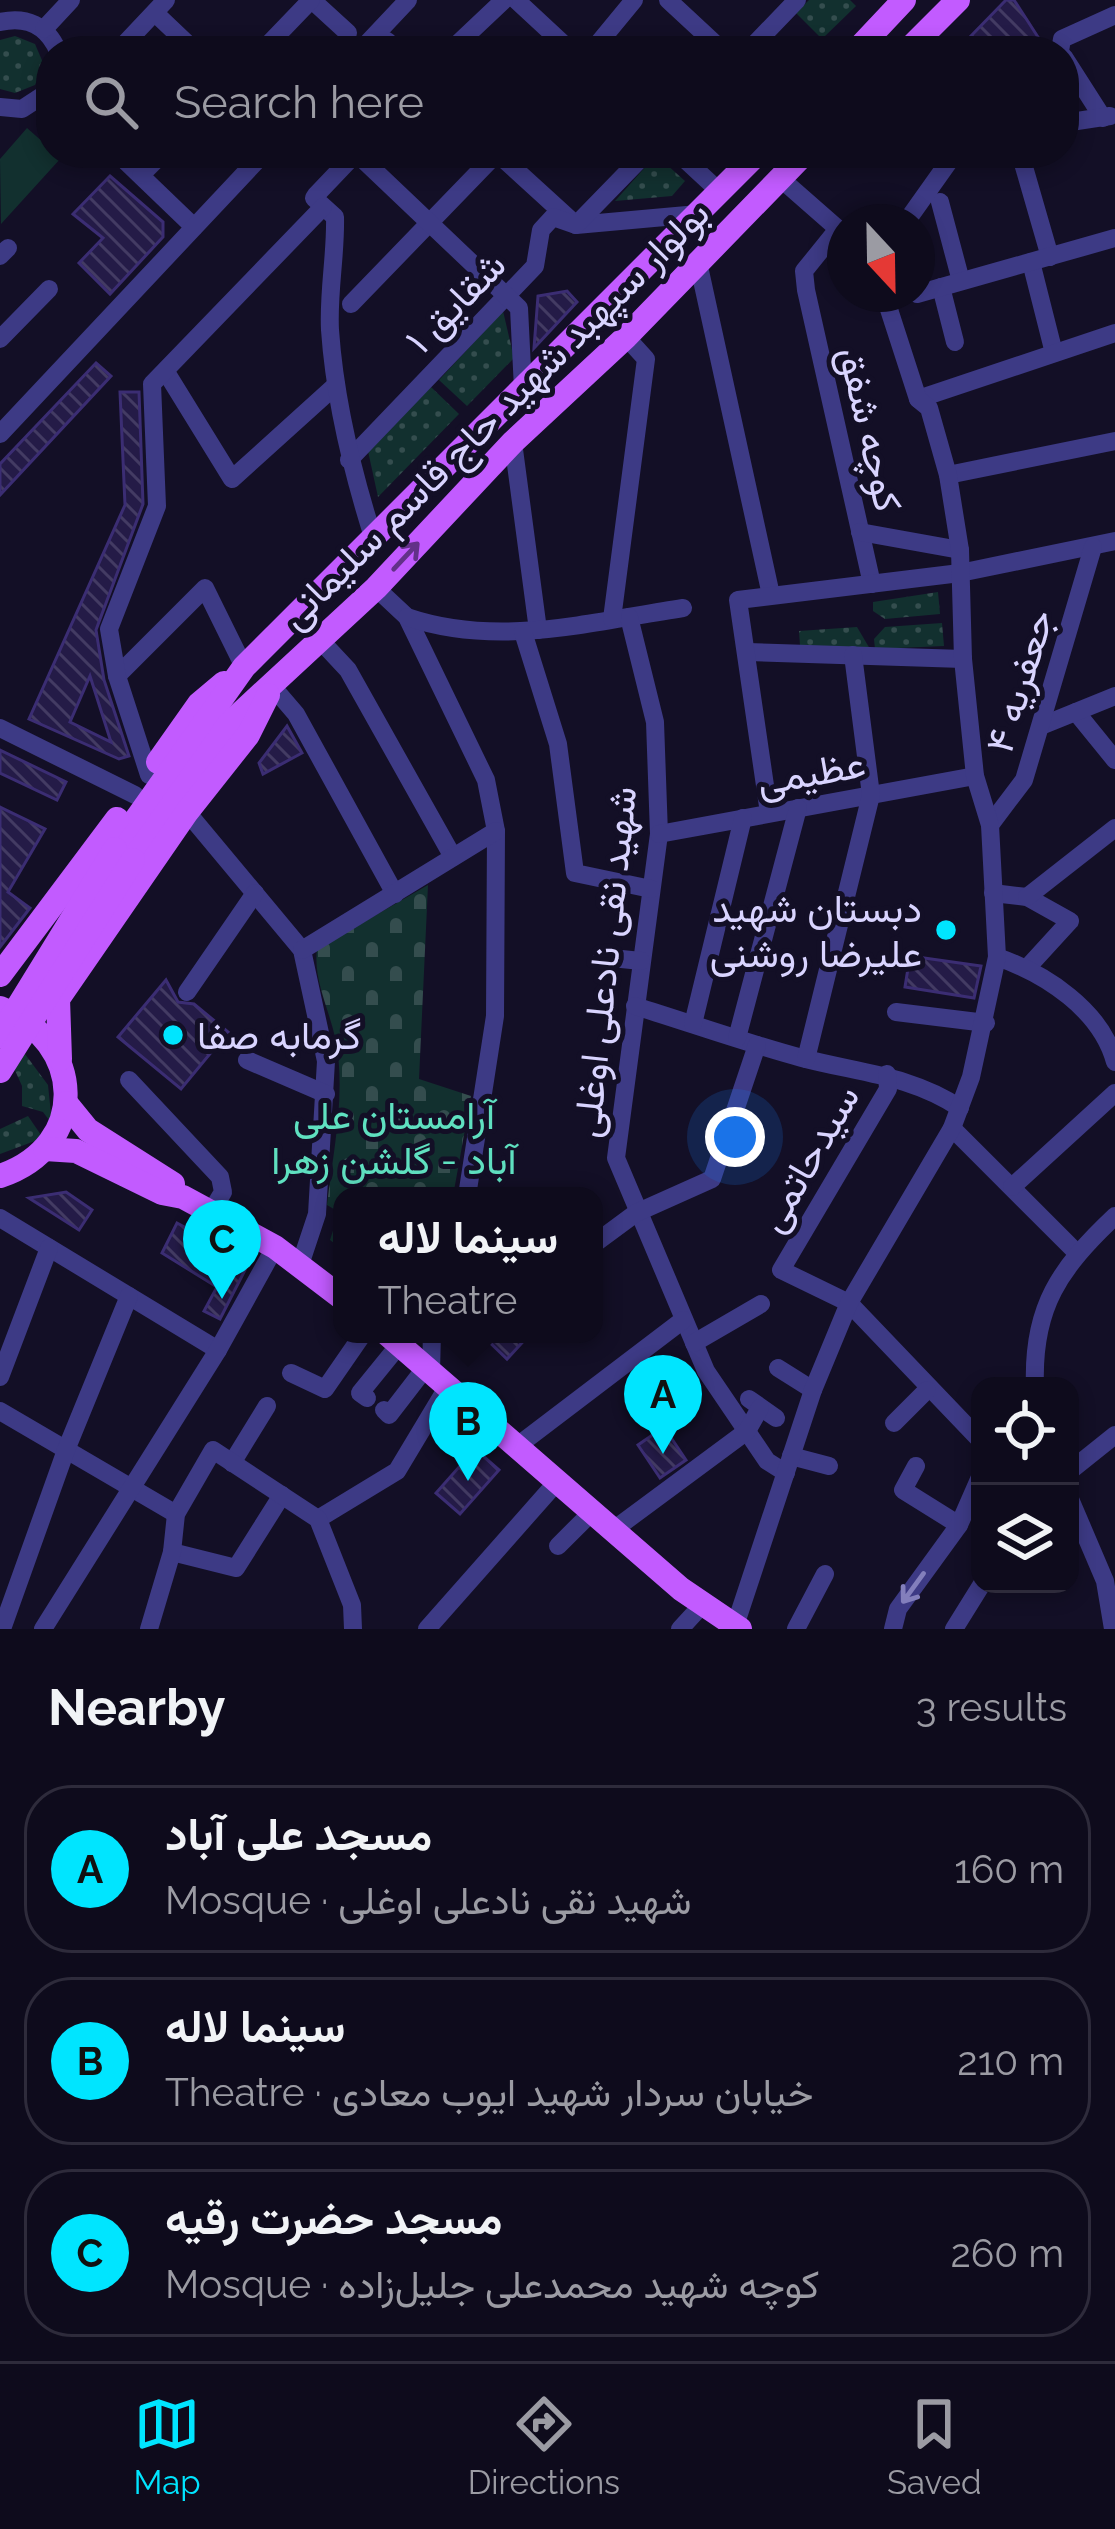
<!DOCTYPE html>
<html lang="en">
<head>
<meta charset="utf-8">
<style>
	body { margin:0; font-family:Raleway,Vazirmatn,sans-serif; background:#1c1929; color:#f1f3f6 }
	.controls { position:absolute; right:36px; bottom:36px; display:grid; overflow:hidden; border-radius:24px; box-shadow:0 6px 18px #0003 }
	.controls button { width:108px; height:108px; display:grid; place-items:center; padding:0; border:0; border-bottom:3px solid #2e2b3b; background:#0e0b1c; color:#f1f3f6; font:60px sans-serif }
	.compass { position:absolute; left:827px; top:204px; width:108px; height:108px; border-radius:50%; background:#0e0b1c; box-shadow:0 6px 18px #0003; rotate:158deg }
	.you { position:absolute; left:735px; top:1137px; width:42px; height:42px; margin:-30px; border:9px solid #fff; border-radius:50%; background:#1a73e8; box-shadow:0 0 0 18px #1a73e833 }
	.badge { display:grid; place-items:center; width:78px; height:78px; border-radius:50%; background:#00e5ff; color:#111; font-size:39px; font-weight:700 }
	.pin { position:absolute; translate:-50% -99px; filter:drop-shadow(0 3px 6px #0008) }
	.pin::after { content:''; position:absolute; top:63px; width:42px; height:36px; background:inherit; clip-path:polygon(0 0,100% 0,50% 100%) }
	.popup { position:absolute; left:333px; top:1187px; width:270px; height:156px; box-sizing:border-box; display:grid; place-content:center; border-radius:24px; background:#0e0b1c; filter:drop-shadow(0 3px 9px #0005); font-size:39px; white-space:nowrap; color:#9b9ba3 }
	.popup b { font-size:45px; color:#f1f3f6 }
	.popup::after { content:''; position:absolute; left:50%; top:100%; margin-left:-24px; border:24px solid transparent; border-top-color:#0e0b1c }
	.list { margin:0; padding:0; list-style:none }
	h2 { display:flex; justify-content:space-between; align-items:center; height:156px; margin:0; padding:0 48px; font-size:51px }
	h2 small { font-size:39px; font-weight:400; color:#9b9ba3 }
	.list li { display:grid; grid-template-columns:78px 1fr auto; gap:36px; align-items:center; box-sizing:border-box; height:168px; margin:0 24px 24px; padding:0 24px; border:3px solid #2e2b3b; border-radius:48px }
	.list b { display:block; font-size:45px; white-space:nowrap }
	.list p { margin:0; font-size:39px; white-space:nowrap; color:#9b9ba3 }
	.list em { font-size:39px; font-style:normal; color:#9b9ba3 }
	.icon { flex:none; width:66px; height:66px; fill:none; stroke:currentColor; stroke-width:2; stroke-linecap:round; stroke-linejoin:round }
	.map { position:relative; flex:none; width:1115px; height:1629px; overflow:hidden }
	.search { position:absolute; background:#0e0b1c; box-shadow:0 6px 18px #0003; left:36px; right:36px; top:36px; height:132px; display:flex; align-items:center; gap:30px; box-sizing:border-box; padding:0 42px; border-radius:48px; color:#9b9ba3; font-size:45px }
	.sheet { height:732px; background:#0e0b1c }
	nav { display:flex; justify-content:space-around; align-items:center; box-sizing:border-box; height:168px; border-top:3px solid #2e2b3b; background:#0e0b1c; font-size:33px; color:#9b9ba3 }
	nav a { display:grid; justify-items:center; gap:6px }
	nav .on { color:#00e5ff }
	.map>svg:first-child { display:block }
</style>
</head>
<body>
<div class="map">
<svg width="1115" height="1629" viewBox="0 0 1115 1629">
	<defs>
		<pattern id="grass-dots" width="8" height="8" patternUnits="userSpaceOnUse" patternTransform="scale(3)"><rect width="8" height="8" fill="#12302f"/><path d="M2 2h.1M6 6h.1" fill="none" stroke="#344d4e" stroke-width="1.8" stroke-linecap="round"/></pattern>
		<pattern id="cemetery-stones" width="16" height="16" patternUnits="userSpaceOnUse" patternTransform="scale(3)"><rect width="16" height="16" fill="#12302f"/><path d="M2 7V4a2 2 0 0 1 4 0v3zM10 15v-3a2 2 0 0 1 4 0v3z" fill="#344d4e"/></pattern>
		<pattern id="building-back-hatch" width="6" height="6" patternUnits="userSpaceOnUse" patternTransform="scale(3)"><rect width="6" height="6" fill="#241b47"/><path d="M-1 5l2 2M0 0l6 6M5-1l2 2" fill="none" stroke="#433b63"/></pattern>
	</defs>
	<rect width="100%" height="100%" fill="#130f26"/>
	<g fill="url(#grass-dots)">
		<polygon points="809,0 850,0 856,6 822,39 796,13"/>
		<polygon points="15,36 35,44 44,65 35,85 15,93 0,89 0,40"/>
		<polygon points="656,155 685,181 672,196 615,201"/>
		<polygon points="503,311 514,358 467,406 439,380"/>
		<polygon points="431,387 459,414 378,497 368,451"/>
		<polygon points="938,592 940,614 885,619 873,611 873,602"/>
		<polygon points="942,623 944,646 875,649 874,639 885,627"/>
		<polygon points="857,627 870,649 800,646 799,631"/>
		<polygon points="22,1050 48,1085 52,1124 43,1112 22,1106 22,1086 13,1066"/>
		<polygon points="28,1116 43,1138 0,1154 0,1129"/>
	</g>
	<path fill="url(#cemetery-stones)" d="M428 885 419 1079 471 1096 453 1196H342V1249L330 1240 339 1212 327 1205C333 1152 346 1095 336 1042 330 1010 313 981 317 949Z"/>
	<polygon fill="#12302f" points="27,128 61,158 1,224 0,159"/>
	<g fill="url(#building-back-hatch)" stroke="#3b2d73" stroke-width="3" fill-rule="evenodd">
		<polygon points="1006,0 1014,0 1047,51 952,46 968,39"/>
		<polygon points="110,176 163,222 163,237 110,294 79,263 103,238 73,214"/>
		<polygon points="567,291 577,302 534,348 538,296"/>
		<polygon points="96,363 111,376 0,495 0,464"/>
		<path d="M120 392H139L143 504 96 630 104 680 129 756 119 759 29 719 125 505ZM90 676 111 742 70 722Z"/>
		<polygon points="287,726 302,753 263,774 259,763"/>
		<polygon points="0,750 66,782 57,800 0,773"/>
		<polygon points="0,807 45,829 8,892 30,908 0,947"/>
		<polygon points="910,956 981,966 974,998 905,987"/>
		<polygon points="166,980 178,1002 194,1004 228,1032 181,1089 118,1037"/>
		<polygon points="66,1192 92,1210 79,1230 29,1198"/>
		<polygon points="177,1223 233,1253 230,1262 245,1270 220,1319 204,1311 217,1287 162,1253"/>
		<polygon points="481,1334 530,1334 507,1359"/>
		<polygon points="664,1427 686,1460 660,1478 638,1445"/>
		<polygon points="475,1449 499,1470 460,1514 436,1493"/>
	</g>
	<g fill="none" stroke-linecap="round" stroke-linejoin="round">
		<g stroke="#3d3a85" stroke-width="18">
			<polyline points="312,0 348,33"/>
			<polyline points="516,0 571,51"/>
			<polyline points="668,0 723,51"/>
			<polyline points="155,13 195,51"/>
			<path d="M0 22C26 16 47 25 58 51"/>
			<polyline points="44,29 71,0"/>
			<polyline points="387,41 398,51"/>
			<polyline points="118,51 166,0"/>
			<polyline points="262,51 311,0"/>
			<polyline points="360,51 408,0"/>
			<polyline points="450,51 504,0"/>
			<polyline points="592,51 634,0"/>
			<polyline points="748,51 797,0"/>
			<polyline points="1060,51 1062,39 1115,15"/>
			<polyline points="1064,57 1103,118"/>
			<polyline points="0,107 22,109 51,90"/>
			<polyline points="1064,123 1110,116"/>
			<polyline points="117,153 194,227"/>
			<polyline points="497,153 576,225 698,214"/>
			<polyline points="678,153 720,192"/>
			<polyline points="1020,153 1050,257"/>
			<polyline points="141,175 163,153"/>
			<polyline points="780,178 845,235"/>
			<polyline points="940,202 961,281"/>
			<polyline points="906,222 955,153"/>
			<polyline points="838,229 804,271 806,290 872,584"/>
			<polyline points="0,256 8,248"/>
			<polyline points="698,262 771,595"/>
			<polyline points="1031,262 1054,353"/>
			<polyline points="941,287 955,342"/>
			<polyline points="917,294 1115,238"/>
			<polyline points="351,304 497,153"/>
			<polyline points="0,339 49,289"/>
			<polyline points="166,372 232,479 336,385"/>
			<polyline points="918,399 1115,333"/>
			<polyline points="0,434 264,153"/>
			<polyline points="513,442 538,630"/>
			<polyline points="349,460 535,266 541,230 553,217 576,225 646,153"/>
			<polyline points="948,475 1115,441"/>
			<polyline points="860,532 960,550"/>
			<path d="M374 540C352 471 335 402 330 330 328 292 336 255 335 217L314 198 316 195 356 153 519 308 523 389"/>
			<polyline points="376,588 407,617 486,780 496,831 495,1016 467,1196"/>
			<path d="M407 617C498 648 591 622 683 608"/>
			<polyline points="629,617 655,722 659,834 616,1158 706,1371 767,1461 786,1473"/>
			<polyline points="612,619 646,359 626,337"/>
			<polyline points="523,632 558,744 575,873 651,889"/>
			<polyline points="320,640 348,670 453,857"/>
			<polyline points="747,652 963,659"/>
			<polyline points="117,676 205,588 244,667"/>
			<polyline points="272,686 296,714 395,894"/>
			<polyline points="1076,712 1115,760"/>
			<polyline points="1041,726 1115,696"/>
			<polyline points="0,728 135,795"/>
			<polyline points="149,775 117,676 109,629 157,506 152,384 323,207"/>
			<polyline points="187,812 302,950 326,1061 317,1214 300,1265"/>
			<polyline points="769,813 738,600 960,573 1115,541"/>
			<polyline points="990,825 1024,780 1093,547"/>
			<polyline points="659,834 975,776"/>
			<polyline points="993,893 1027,897 1070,921 1027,968"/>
			<polyline points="1027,897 1115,828"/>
			<polyline points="302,950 496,831"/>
			<polyline points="602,957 641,961"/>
			<path d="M997 957C1046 974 1101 1010 1115 1062"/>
			<polyline points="187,992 255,893"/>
			<path d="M635 1006C690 1023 746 1043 802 1058 859 1073 910 1075 960 1108"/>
			<polyline points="896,1012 986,1023"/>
			<polyline points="693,1024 743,818"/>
			<polyline points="737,1038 798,808"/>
			<polyline points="806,1059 871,795 853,655"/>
			<polyline points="247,1060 326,1094"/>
			<polyline points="887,1074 888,1089 781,1270 849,1303 980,1440"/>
			<polyline points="129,1080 220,1177 223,1192 211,1212"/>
			<polyline points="952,1128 1076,1252"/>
			<polyline points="1012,1187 1115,1093"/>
			<polyline points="0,1218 218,1350"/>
			<polyline points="594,1244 636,1213 712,1179 757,1045"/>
			<polyline points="694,1343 761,1304"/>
			<polyline points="778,1368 813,1390"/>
			<polyline points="431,1371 432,1334"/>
			<polyline points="291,1373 325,1389 363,1334"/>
			<polyline points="0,1377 49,1248"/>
			<path d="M1035 1386C1032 1307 1060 1268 1115 1216"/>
			<polyline points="367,1398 360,1393 399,1345"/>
			<polyline points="749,1399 776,1418"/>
			<polyline points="384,1410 389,1415 426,1367"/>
			<polyline points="0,1411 176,1514"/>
			<polyline points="894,1423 927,1390"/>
			<polyline points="516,1447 683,1320"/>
			<polyline points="791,1456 829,1466"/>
			<polyline points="232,1463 267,1406"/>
			<polyline points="916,1466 903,1490 959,1525"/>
			<polyline points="1070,1471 1115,1435"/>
			<polyline points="1070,1499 1105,1581 1113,1629"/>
			<polyline points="318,1519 397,1471 448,1386"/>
			<polyline points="612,1531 747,1431 760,1408"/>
			<polyline points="558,1546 591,1513"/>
			<polyline points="172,1552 236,1568 282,1495"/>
			<polyline points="735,1626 813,1390 849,1303 952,1128 971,1077 997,957 990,825 975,776 963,659 960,550 948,475 929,408 918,399 884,294"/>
			<polyline points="2,1629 66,1450 129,1296"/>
			<polyline points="43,1629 218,1350 275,1247"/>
			<polyline points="149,1629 172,1552 176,1514 213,1450 318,1519 352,1605 353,1629"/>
			<polyline points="427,1629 556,1483"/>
			<polyline points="680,1629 703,1604"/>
			<polyline points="796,1629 825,1574"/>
			<polyline points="893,1629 898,1609 959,1525 980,1477"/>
			<polyline points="954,1629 982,1584"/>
		</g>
		<g stroke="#c25bff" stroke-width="24">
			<polyline points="856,51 904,0"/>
			<polyline points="907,51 958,0"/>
			<polyline points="158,762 199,704 224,683"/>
			<polyline points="115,849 244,667 758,153"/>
			<polyline points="133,860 230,723 376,588 513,442 626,337 805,153"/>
			<polyline points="0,975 117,819"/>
			<path d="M0 1008C85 1041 90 1146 0 1176"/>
			<polyline points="60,1059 58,999 187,812 248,735 268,695"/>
			<polyline points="66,1103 88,1130 173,1184"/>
			<polyline points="45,1149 76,1151 162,1193 183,1197 275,1247 342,1298"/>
			<polyline points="387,1334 681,1589 740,1629"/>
		</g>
		<g stroke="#c25bff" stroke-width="24">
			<polyline points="0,1036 115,849"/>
			<polyline points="0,1071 133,860"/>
		</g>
	</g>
	<defs><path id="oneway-shaft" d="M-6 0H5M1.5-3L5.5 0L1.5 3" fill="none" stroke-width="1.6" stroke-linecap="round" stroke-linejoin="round" transform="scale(3)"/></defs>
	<use stroke="#623188" href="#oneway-shaft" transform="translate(406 556) rotate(-47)"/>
	<use stroke="#837fbc" href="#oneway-shaft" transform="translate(913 1588) rotate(126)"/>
	<g fill="#00e5ff" stroke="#130f26" stroke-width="4.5">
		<circle cx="946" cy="930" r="12"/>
		<circle cx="173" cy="1035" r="12"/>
	</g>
	<g text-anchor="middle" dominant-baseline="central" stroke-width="10" stroke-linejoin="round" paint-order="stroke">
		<g font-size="39" fill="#d9d4ff" stroke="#130f26">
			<text transform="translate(455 302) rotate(-46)">شقایق ۱</text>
			<text transform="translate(494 414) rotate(-45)">بولوار سپهبد شهید حاج قاسم سلیمانی</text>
			<text transform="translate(871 429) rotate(77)">کوچه شفق</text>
			<text transform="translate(1019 681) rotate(-73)">جعفریه ۴</text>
			<text transform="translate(811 772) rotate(-10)">عظیمی</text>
			<text transform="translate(604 962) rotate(-84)">شهید نقی نادعلی اوغلی</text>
			<text transform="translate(808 1158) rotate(-60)">سیدحاتمی</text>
		</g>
		<g font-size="39" fill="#d9d4ff" stroke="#130f26" text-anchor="end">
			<text x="922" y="908">دبستان شهید<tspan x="922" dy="45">علیرضا روشنی</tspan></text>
			<text x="197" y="1035" text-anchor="start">گرمابه صفا</text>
		</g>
		<g font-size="39" fill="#5fe0c0" stroke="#130f26">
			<text x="394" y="1115">آرامستان علی<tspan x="394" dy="45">آباد - گلشن زهرا</tspan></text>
		</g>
	</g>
</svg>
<div class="controls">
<button><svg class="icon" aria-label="locate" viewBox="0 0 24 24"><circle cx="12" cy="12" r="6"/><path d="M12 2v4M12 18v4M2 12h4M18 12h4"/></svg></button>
<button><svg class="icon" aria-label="layers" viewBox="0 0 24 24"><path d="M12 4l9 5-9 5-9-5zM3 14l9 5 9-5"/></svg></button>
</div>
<svg class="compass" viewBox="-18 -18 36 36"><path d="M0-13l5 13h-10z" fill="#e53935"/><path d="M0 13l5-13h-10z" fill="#9b9ba3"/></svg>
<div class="you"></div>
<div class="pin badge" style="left:663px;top:1454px">A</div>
<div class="pin badge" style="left:468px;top:1481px">B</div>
<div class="popup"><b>سینما لاله</b>Theatre</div>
<div class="pin badge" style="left:222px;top:1299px">C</div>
<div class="search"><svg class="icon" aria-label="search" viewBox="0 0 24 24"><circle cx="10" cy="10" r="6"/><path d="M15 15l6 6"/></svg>Search here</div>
</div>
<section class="sheet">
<h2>Nearby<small>3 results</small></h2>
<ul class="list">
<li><span class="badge">A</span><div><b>مسجد علی آباد</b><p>Mosque · شهید نقی نادعلی اوغلی</p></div><em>160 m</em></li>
<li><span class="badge">B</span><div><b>سینما لاله</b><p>Theatre · خیابان سردار شهید ایوب معادی</p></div><em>210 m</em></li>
<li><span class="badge">C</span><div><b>مسجد حضرت رقیه</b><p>Mosque · کوچه شهید محمدعلی جلیل‌زاده</p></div><em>260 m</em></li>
</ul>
</section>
<nav>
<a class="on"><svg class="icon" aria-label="map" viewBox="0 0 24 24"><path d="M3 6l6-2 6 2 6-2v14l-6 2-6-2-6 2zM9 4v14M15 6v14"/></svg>Map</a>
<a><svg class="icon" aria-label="directions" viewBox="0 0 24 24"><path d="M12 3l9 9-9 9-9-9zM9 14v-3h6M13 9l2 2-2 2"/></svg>Directions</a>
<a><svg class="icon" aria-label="saved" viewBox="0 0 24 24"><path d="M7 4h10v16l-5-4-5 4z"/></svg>Saved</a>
</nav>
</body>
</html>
